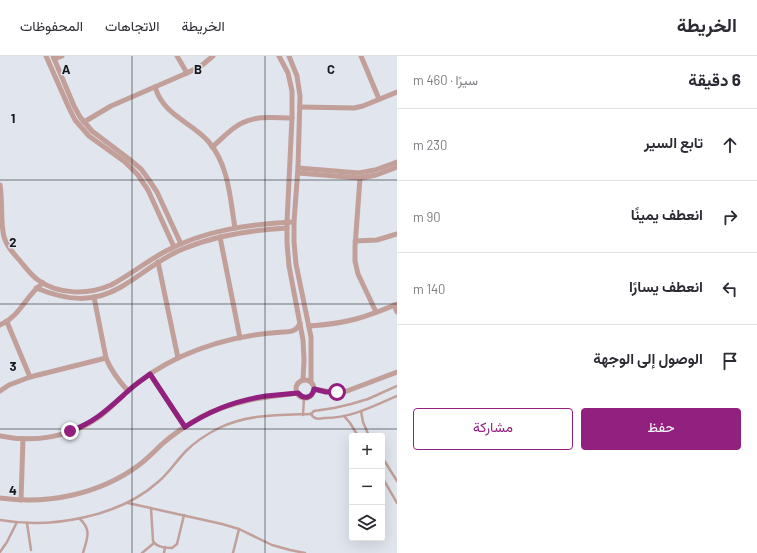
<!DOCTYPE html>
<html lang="ar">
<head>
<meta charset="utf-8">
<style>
	body { margin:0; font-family:Barlow,Vazirmatn,sans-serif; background:#f2f2f3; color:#2b2b33; direction:rtl }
	.controls { position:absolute; right:12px; bottom:12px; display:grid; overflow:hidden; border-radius:4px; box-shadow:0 4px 16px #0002 }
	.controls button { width:36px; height:36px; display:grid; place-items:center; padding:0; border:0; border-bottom:1px solid #e1e1e2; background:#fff; color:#2b2b33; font:20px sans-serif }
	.stop { position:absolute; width:12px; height:12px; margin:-9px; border:3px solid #92207f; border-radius:50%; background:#fff }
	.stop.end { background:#92207f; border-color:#fff; box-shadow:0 1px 4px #0008 }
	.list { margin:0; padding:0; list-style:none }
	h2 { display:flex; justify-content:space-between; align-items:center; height:52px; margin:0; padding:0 16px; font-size:17px }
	h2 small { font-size:13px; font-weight:400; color:#7c7c81 }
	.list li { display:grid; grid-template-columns:26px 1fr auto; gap:12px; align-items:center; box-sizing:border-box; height:72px; padding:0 16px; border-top:1px solid #e1e1e2 }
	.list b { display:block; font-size:15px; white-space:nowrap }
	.list em { font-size:13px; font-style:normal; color:#7c7c81 }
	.actions { display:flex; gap:8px; padding:12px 16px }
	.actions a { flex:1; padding:9px 0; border:1px solid #92207f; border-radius:4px; text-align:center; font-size:14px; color:#92207f }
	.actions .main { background:#92207f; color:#fff }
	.icon { flex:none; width:22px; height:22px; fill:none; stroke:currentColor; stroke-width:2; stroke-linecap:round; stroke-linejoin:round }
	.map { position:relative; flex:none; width:397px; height:497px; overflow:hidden; direction:ltr }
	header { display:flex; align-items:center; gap:24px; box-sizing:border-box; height:56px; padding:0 20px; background:#fff; border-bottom:1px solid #e1e1e2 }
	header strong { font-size:19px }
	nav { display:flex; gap:22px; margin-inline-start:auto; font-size:14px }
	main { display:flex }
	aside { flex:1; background:#fff }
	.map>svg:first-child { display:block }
</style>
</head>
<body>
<header>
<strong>الخريطة</strong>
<nav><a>الخريطة</a><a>الاتجاهات</a><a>المحفوظات</a></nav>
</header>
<main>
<aside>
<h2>6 دقيقة<small>سيرًا · 460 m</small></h2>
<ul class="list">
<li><svg class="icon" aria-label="ahead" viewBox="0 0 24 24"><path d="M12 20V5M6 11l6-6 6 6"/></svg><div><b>تابع السير</b></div><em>230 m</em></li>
<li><svg class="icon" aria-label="right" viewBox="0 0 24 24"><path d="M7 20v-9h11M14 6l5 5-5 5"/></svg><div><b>انعطف يمينًا</b></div><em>90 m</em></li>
<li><svg class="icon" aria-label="left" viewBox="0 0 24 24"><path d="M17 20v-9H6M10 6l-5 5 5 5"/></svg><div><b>انعطف يسارًا</b></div><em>140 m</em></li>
<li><svg class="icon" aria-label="arrive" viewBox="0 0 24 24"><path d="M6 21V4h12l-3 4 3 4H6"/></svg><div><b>الوصول إلى الوجهة</b></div></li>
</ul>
<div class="actions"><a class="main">حفظ</a><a>مشاركة</a></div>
</aside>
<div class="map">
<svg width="397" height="497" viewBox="0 0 397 497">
	<rect width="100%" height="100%" fill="#e0e5ee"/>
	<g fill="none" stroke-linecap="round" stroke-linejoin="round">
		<g stroke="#c29f98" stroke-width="2.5">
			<path d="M397 330 368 343 351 348 334 352 314 355 311 358C314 364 319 363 325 362 351 362 374 350 397 340"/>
			<polyline points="361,355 363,366 369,380"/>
			<polyline points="303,359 304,342"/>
			<polyline points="344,360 350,367 358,380"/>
			<polyline points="382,401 397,425"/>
			<polyline points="382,421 397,447"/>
			<polyline points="128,447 222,468 239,473 272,489 290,494 305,497"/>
			<path d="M151 452 153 485C156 491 165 492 172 492L177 488 184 459"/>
			<path d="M80 463C92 474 87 483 83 497"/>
			<path d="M0 464C51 473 119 461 158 426 169 417 176 405 186 395 196 385 207 378 219 372 248 358 279 359 311 358"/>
			<polyline points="27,467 31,494"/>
			<polyline points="0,496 7,486 17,466"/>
			<polyline points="142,497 154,487"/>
			<polyline points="164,497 165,491"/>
			<polyline points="233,497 239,473"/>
		</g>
		<g stroke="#c29f98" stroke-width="5">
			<polyline points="46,0 69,52 75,64 89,80 125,106 138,119 148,134 174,191"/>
			<polyline points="53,0 74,50 80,61 92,75 129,103 141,113 149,124 157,136 181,188"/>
			<polyline points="177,0 187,17"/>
			<polyline points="279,0 288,17 292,35 292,62 287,166 287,187 289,210 303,284 304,304 303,324"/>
			<polyline points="289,0 297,20 300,40 298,112 294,166 294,186 296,208 311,281 311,326"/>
			<polyline points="361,0 379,43"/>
			<polyline points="54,3 62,0"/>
			<path d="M155 31C164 60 190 65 208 85 229 109 230 142 235 172"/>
			<polyline points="300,51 354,52 363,50 397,36"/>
			<polyline points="84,66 111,50 187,17 201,10 213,0"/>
			<path d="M212 91C222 83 231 72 242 67 257 59 276 62 292 62"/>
			<polyline points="298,112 359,117 375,114 397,106"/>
			<polyline points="298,117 360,122 376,119 397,111"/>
			<polyline points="360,122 355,191 355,205 358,218 376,256"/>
			<path d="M0 129C3 146 0 164 4 181 7 191 14 198 21 206 26 212 31 219 38 224 59 239 88 239 111 229 130 219 147 205 166 195 205 174 251 168 294 166"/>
			<polyline points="220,181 240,282"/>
			<polyline points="355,185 377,184 397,178"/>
			<polyline points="158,206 178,302"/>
			<path d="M36 232C66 244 92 248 121 231 142 219 160 202 183 193 216 179 251 174 287 172"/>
			<path d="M94 241 106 302C111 315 119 325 128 335"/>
			<polyline points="394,249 397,256"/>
			<polyline points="7,266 30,321"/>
			<path d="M0 269C21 260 25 240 43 227"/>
			<path d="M309 270C324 269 341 267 356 263 370 259 383 254 397 248"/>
			<polyline points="150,318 185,371"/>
			<circle cx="305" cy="333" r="9"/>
			<polyline points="314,333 331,336 347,335 397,316"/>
			<polyline points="0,335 9,329 30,321 106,302"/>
			<path d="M0 380C33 387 72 381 99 361 110 353 119 343 129 334 144 321 161 310 180 301 213 286 247 278 283 276 291 276 297 275 300 267"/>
			<path d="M0 442C48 449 100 438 139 409 147 403 154 396 161 389 173 378 187 369 201 361 231 345 264 341 298 337"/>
			<polyline points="21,444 23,383"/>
		</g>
	</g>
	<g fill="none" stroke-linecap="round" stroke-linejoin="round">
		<path stroke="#92207f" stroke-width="5" d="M70 375C95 366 108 353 127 336 134 329 142 324 150 318L185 371C209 355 238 344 266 340 277 339 287 338 298 337 304 344 312 342 314 333L326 336H337"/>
	</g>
	<path fill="none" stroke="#16181b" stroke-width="1" stroke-opacity="0.55" d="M132 0V497M265 0V497M0 124H397M0 248H397M0 373H397"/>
	<g font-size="13" text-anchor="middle" font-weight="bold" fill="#16181b" stroke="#e0e5ee" stroke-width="3" stroke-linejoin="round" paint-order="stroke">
		<text x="66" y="18">A</text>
		<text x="198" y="18">B</text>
		<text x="331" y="18">C</text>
		<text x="13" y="67">1</text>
		<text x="13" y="191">2</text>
		<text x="13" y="315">3</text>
		<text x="13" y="439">4</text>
	</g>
</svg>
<div class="controls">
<button>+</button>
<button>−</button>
<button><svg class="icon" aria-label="layers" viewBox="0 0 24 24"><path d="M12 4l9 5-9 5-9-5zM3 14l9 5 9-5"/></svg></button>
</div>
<div class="stop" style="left:337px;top:336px"></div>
<div class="stop end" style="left:70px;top:375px"></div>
</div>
</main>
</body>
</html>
